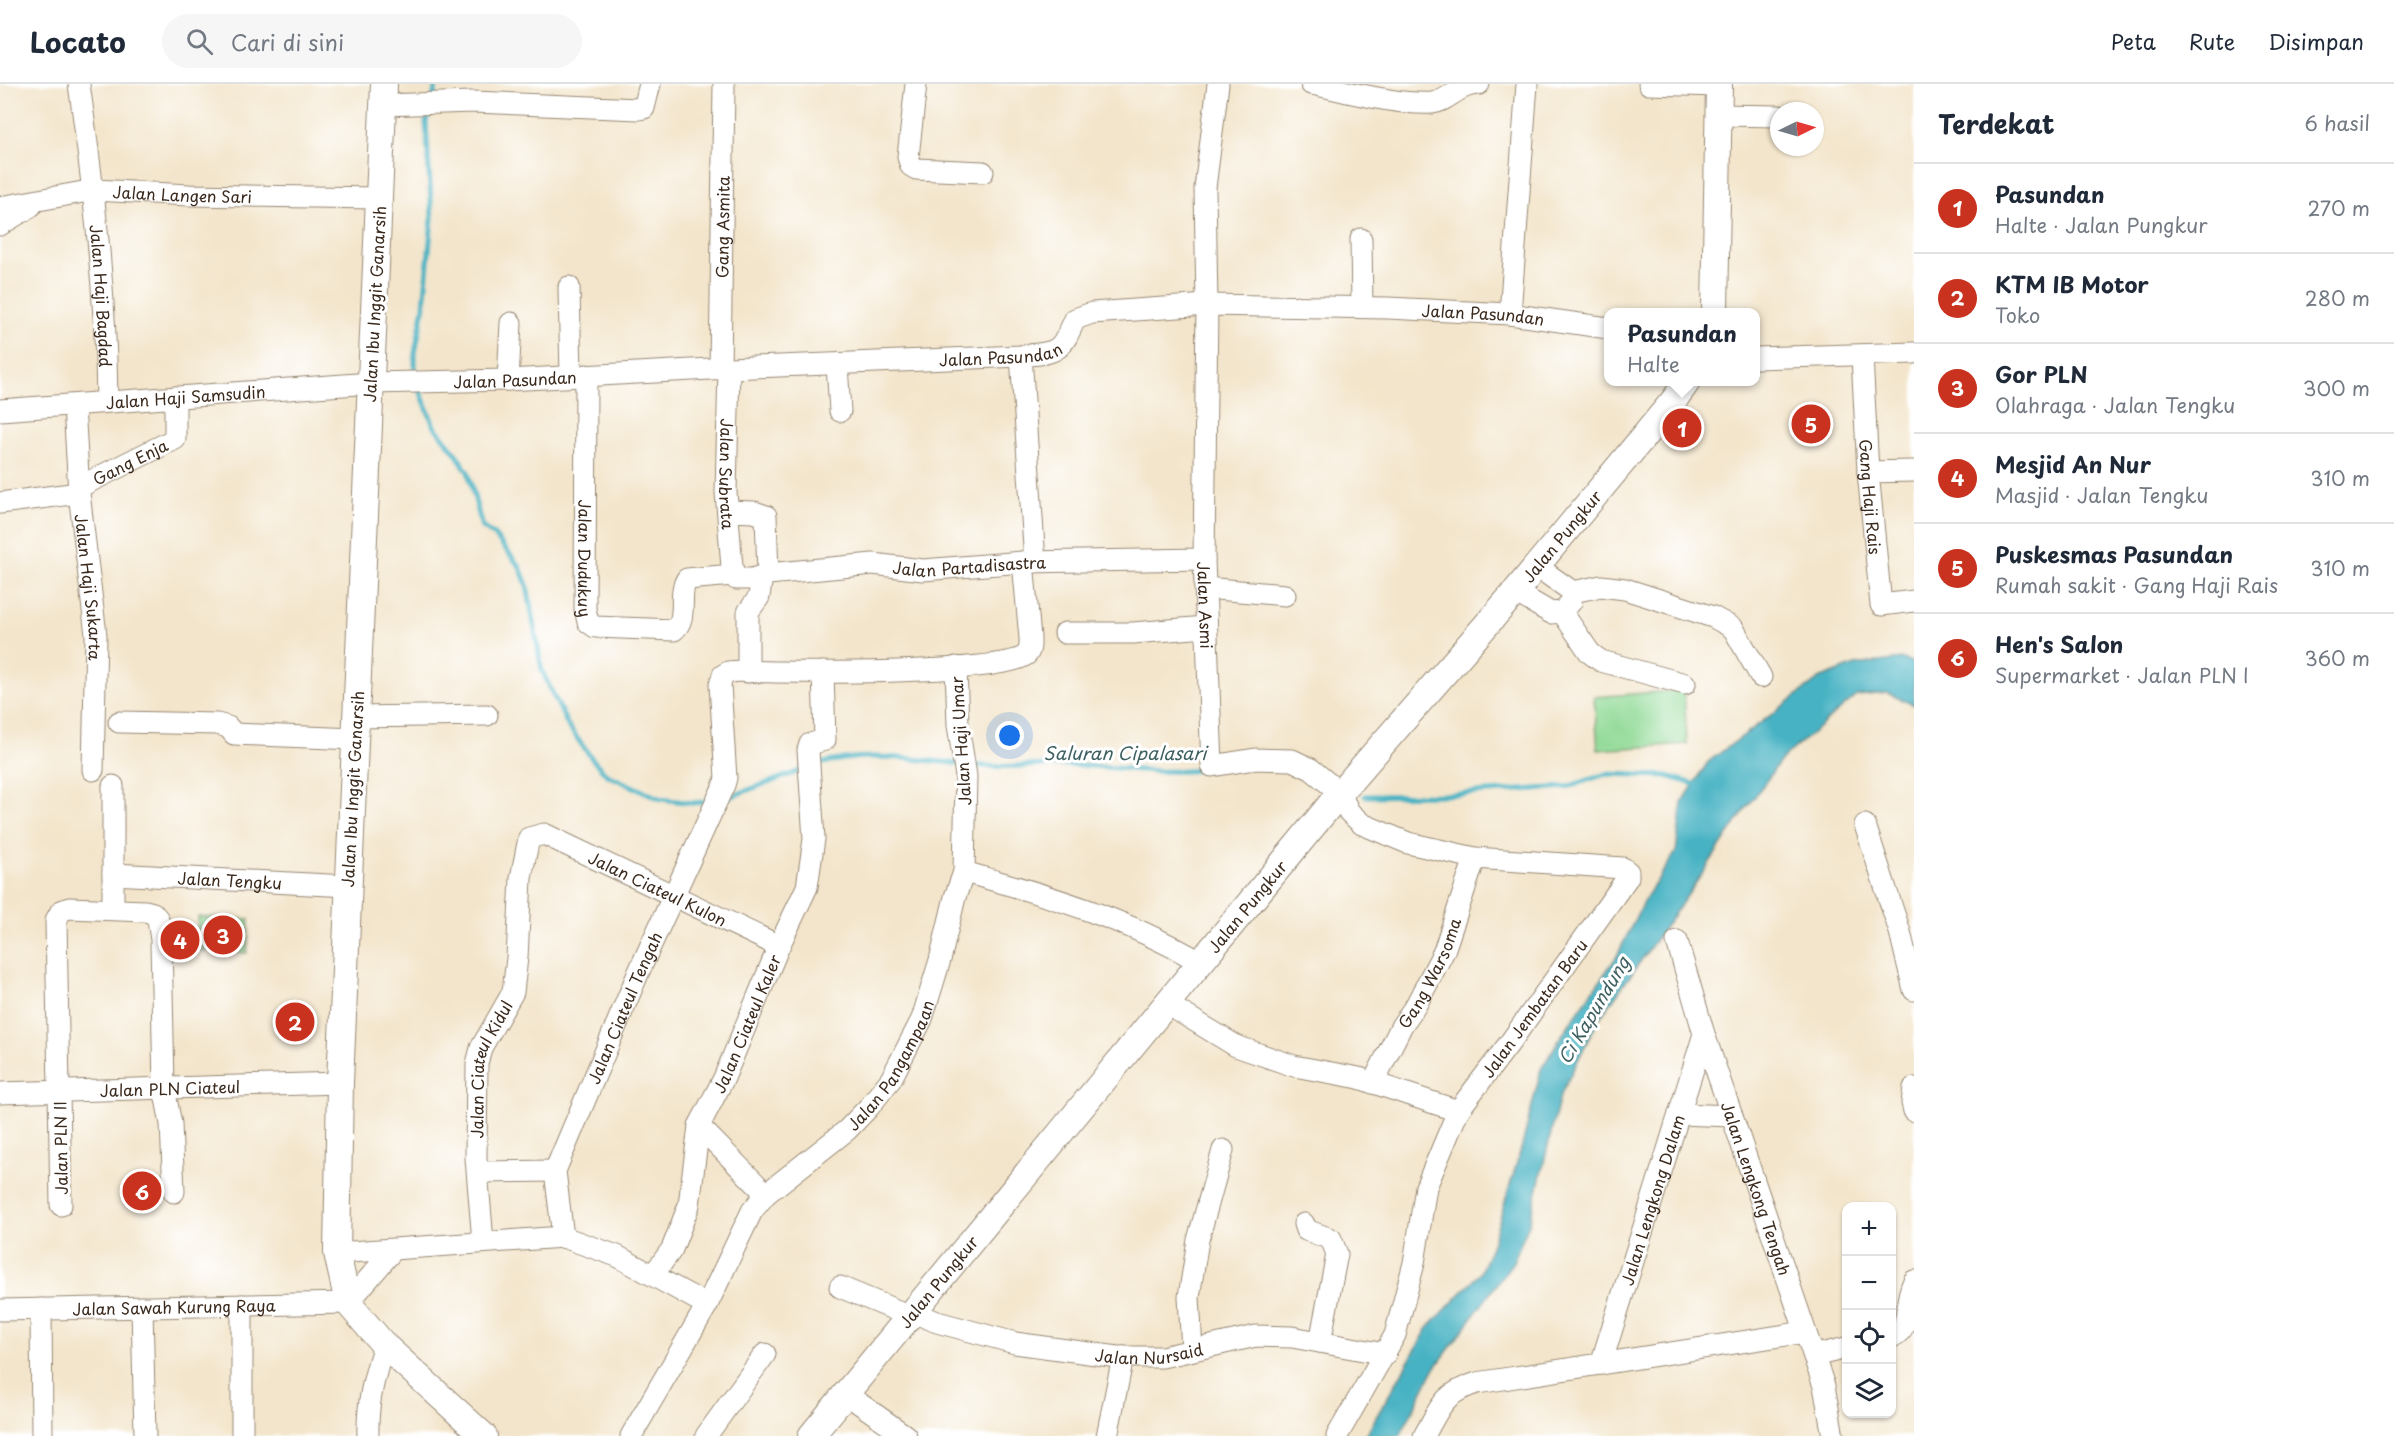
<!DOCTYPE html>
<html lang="id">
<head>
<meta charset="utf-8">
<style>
	body { margin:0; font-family:"Playpen Sans",sans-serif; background:#f6f6f7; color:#1f2937 }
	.controls { position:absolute; right:18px; bottom:18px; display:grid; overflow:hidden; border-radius:12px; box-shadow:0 2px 4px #0004 }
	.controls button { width:54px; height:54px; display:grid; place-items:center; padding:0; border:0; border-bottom:2px solid #e0e1e3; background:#fff; color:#1f2937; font:30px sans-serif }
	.compass { position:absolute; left:1770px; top:18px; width:54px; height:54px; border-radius:50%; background:#fff; box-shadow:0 2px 4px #0004; rotate:85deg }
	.you { position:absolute; left:1010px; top:652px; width:21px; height:21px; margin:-15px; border:4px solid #fff; border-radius:50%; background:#1a73e8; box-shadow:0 0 0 9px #1a73e833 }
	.badge { display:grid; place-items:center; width:39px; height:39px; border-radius:50%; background:#c8321e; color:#fff; font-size:20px; font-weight:700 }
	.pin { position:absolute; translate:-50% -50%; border:3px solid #fff; box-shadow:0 2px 6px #0006 }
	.popup { position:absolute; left:1604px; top:224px; width:156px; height:78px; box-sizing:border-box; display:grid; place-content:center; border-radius:12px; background:#fff; filter:drop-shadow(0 2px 4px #0005); font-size:20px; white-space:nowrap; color:#747a83 }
	.popup b { font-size:22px; color:#1f2937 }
	.popup::after { content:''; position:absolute; left:50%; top:100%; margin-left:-12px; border:12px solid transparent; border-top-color:#fff }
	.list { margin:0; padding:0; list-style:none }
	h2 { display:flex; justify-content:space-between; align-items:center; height:78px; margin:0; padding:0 24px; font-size:26px }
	h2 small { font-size:20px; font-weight:400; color:#747a83 }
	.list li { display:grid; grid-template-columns:39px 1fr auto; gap:18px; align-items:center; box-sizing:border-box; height:90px; padding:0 24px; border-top:2px solid #e0e1e3 }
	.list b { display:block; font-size:22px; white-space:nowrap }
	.list p { margin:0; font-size:20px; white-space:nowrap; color:#747a83 }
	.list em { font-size:20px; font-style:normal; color:#747a83 }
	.icon { flex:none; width:33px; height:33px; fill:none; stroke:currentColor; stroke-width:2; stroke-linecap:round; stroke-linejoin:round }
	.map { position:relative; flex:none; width:1914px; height:1352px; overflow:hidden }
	header { display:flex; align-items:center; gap:36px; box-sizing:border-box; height:84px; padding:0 30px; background:#fff; border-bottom:2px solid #e0e1e3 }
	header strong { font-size:28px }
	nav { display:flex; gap:33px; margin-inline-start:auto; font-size:21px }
	.search { width:420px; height:54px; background:#f6f6f7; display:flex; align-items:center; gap:15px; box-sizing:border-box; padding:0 21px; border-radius:33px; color:#747a83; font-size:22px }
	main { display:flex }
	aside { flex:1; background:#fff }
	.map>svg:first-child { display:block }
</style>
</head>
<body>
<header>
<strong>Locato</strong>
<div class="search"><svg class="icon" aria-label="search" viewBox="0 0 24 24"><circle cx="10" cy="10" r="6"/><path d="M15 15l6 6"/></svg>Cari di sini</div>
<nav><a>Peta</a><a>Rute</a><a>Disimpan</a></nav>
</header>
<main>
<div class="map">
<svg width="1914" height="1352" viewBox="0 0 1914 1352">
	<rect width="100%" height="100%" fill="#fff"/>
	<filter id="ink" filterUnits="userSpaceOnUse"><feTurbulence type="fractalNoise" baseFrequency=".0167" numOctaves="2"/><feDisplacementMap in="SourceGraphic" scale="12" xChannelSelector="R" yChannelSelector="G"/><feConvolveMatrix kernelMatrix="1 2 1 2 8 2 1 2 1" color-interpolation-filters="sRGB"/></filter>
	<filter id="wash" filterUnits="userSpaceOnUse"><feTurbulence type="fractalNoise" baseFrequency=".008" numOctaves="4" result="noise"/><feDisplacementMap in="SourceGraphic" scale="24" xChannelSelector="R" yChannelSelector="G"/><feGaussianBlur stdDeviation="1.35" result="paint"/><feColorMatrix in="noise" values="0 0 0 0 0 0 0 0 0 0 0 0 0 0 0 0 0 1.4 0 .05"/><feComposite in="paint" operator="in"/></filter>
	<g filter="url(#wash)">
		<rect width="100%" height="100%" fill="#f3e5cb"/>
		<g fill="#8fd994" stroke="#658259" stroke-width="1.5">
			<polygon points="1684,606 1687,660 1598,666 1594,613"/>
			<polygon points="198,833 249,835 247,869 196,866"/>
		</g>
		<polygon fill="#46b2c3" stroke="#406e70" stroke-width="1.5" points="1903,575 1914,579 1914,621 1887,609 1856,612 1782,675 1745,726 1687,812 1597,938 1560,1012 1529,1140 1513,1178 1433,1287 1400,1352 1365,1352 1428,1244 1480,1189 1492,1160 1522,1062 1541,985 1564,948 1617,872 1643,818 1676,768 1682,719 1708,678 1819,595 1855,581"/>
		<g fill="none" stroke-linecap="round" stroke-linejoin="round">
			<g stroke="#46b2c3" stroke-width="5">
				<polyline points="433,16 436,0"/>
				<polyline points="415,292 415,269 424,223 432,134 426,38 430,25"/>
				<polyline points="419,304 434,342 455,368 468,388 482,443 494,451 520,483 527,501 542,587 568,642 593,676 607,691 661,715 693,719 712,717"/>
				<path d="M969 681C1002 685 1033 680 1065 681 1112 681 1161 692 1208 685"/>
				<path d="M814 682C860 666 913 675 960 680"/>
				<polyline points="1365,712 1443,711 1567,703 1606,690 1667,692 1701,702"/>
				<polyline points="724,715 805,685"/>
			</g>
		</g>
	</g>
	<g filter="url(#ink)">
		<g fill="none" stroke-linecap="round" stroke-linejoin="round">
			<g stroke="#978874" stroke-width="23">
				<g id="minor">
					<path id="s1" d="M79 0C94 106 106 211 107 318"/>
					<polyline points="916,0 908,73 911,82 916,85 983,88"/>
					<path id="s2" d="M1218 0 1205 104 1207 221 1204 475 1212 682 1255 675 1292 676 1311 685 1340 709 1349 728 1362 740 1408 759 1475 774 1623 784 1628 788V793L1511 957 1458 1027 1426 1103 1414 1179 1395 1251 1337 1352"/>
					<path d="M1311 0C1348 7 1395 21 1432 19 1450 17 1456 1 1479 0"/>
					<polyline points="1649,0 1719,2"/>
					<polyline points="383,21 473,18 639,25 644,24 650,0"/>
					<polyline points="1719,31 1779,32"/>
					<path id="s3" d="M0 123 94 106 189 111 379 114"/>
					<polyline points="0,141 31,122"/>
					<polyline points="1361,155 1362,223"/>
					<polyline points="569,203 571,292"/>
					<polyline points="1510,230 1527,0"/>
					<polyline points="1021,272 1035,478"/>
					<path id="s4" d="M1862 272 1868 388 1881 521 1914 517"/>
					<polyline points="1756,274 1914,269"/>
					<polyline points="837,281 840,327"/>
					<path id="s5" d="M729 284 726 408 732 483 736 495H752L768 490 873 480 923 486 1023 478 1204 475"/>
					<path id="s6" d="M720 285 724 0"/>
					<path id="s7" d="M586 291 585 525 588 538 595 543 674 546C689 534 677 509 687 495L733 491"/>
					<polyline points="508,296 511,239"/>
					<path id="s8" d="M74 321 79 409 96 551 93 686"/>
					<path id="s9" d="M0 326 371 299 508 296 729 284 1021 272C1057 268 1060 270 1075 235L1092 229 1207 221 1388 224 1510 230 1608 244"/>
					<polyline points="1868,388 1914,387"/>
					<path id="s10" d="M79 403 175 355V313"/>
					<polyline points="0,419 79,409"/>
					<polyline points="728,427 754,428 766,432 768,490"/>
					<polyline points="1536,482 1573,508 1601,502 1625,505 1713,533 1733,544 1761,593"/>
					<polyline points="1205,504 1285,511"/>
					<polyline points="1515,508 1551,529 1562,528 1571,518"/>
					<polyline points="1562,528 1590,569 1601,577 1685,600"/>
					<polyline points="1065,549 1133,549 1206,543"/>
					<polyline points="748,588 748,528 759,513 762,492"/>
					<polyline points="356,633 487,631"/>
					<polyline points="119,638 217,640 228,643 234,650 355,655"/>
					<polyline points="1865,741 1900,848 1914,906"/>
					<path d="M964 788C1047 811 1125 834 1200 878"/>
					<path id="s11" d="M113 790 348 802"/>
					<polyline points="113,825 113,702"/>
					<path id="s12" d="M1677 857 1704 950 1824 1302 1833 1352"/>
					<polyline points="1167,920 1236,962 1294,982 1359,994 1458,1027"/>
					<path id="s13" d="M1373 999 1402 941 1416 921 1444 867 1475 774"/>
					<polyline points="1914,1004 1912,1019 1914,1027"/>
					<path id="s14" d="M0 1009 340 999"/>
					<polyline points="1679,1030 1732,1032"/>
					<polyline points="699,1042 766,1110"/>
					<polyline points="479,1088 555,1087"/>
					<polyline points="61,1121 56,836 61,827 69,824 145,827 153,829 158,835 161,856 164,1004 171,1040 174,1108"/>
					<polyline points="1304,1140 1306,1146 1331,1155 1337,1170 1320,1258"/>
					<path id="s15" d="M563 1153 555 1087 640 885 724 701 726 694 720 601 723 591 728 588 741 587C783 589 1002 591 1026 571 1031 566 1030 560 1030 554L1023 478"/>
					<path id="s16" d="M483 1158 476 1074 477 980 481 964 513 908 517 874 521 794 529 754 544 750 779 862"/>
					<polyline points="337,1169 563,1153 617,1172 707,1221"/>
					<path id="s17" d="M653 1191 672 1165 689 1121 699 1042 724 994 779 862 807 803 814 755 808 666 810 660 825 656 823 588"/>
					<polyline points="840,1203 910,1232"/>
					<polyline points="142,1223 145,1352"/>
					<polyline points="41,1225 42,1352"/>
					<path id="s18" d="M0 1226 348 1219 393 1166"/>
					<path id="s19" d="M913 1228 937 1238 1015 1259 1118 1273H1162L1256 1252 1292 1253 1385 1270"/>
					<path d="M1892 1253C1914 1242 1901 1223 1914 1197"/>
					<polyline points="1192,1266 1189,1213 1198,1156 1223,1066"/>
					<polyline points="1814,1272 1846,1264"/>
					<path id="s20" d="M1601 1280 1704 950"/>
					<polyline points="846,1310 906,1352"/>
					<polyline points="242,1352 242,1221"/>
					<path d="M368 1352C367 1319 374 1292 384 1261"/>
					<path id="s21" d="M631 1352 707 1221 752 1127 766 1110 847 1046 869 1023 891 995 922 935 940 876 955 813 964 788 966 692 958 641 956 583"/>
					<polyline points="706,1352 765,1270"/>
					<polyline points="1107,1352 1123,1273"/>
					<path d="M1424 1352C1441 1322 1442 1310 1477 1299L1805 1248"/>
				</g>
			</g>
			<g stroke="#978874" stroke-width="28">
				<g id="major">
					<polyline points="384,0 340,999 337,1169 348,1219 384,1261 484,1352"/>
					<polyline points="1715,228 1719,0"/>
					<path id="s22" d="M811 1352 1340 709 1515 508 1674 316 1687 298"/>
				</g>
			</g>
			<use href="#minor" stroke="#fff" stroke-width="21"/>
			<use href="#major" stroke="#fff" stroke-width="26"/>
		</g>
	</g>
	<g text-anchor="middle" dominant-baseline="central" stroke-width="6" stroke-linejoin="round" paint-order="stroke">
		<g font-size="16" fill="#3b2a1e" stroke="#fff">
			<text stroke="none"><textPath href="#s3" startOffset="184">Jalan Langen Sari</textPath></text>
			<text stroke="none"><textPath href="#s6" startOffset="142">Gang Asmita</textPath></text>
			<text stroke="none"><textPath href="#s1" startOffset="213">Jalan Haji Bagdad</textPath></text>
			<text transform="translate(374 220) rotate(-87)">Jalan Ibu Inggit Ganarsih</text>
			<text stroke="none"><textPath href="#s9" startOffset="1504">Jalan Pasundan</textPath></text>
			<text stroke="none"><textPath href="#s9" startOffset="1002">Jalan Pasundan</textPath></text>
			<text stroke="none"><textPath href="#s9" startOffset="516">Jalan Pasundan</textPath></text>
			<text stroke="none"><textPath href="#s9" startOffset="186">Jalan Haji Samsudin</textPath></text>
			<text stroke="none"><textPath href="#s10" startOffset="57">Gang Enja</textPath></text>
			<text stroke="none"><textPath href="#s5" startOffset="106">Jalan Subrata</textPath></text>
			<text stroke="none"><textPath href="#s4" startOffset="141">Gang Haji Rais</textPath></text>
			<text stroke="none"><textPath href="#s22" startOffset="1172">Jalan Pungkur</textPath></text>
			<text stroke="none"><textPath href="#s7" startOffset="183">Jalan Dudukuy</textPath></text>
			<text stroke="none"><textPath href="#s5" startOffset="447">Jalan Partadisastra</textPath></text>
			<text stroke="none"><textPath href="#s8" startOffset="183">Jalan Haji Sukarta</textPath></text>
			<text stroke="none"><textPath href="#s2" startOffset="522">Jalan Asmi</textPath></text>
			<text transform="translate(960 657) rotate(-94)">Jalan Haji Umar</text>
			<text transform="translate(352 705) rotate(-87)">Jalan Ibu Inggit Ganarsih</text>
			<text stroke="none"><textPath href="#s11" startOffset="117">Jalan Tengku</textPath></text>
			<text stroke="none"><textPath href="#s16" startOffset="556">Jalan Ciateul Kulon</textPath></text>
			<text stroke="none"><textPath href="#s22" startOffset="686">Jalan Pungkur</textPath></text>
			<text stroke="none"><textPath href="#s13" startOffset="124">Gang Warsoma</textPath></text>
			<text stroke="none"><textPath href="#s15" startOffset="244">Jalan Ciateul Tengah</textPath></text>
			<text transform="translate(1534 924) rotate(-54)">Jalan Jembatan Baru</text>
			<text stroke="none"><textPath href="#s17" startOffset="272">Jalan Ciateul Kaler</textPath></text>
			<text stroke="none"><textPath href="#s21" startOffset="460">Jalan Pangampaan</textPath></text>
			<text stroke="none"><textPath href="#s16" startOffset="176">Jalan Ciateul Kidul</textPath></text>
			<text stroke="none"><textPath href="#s14" startOffset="170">Jalan PLN Ciateul</textPath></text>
			<text transform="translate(60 1064) rotate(-91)">Jalan PLN II</text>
			<text stroke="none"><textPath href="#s12" startOffset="260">Jalan Lengkong Tengah</textPath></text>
			<text stroke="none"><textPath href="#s20" startOffset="172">Jalan Lengkong Dalam</textPath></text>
			<text stroke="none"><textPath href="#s22" startOffset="200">Jalan Pungkur</textPath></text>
			<text stroke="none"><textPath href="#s18" startOffset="174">Jalan Sawah Kurung Raya</textPath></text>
			<text stroke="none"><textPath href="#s19" startOffset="242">Jalan Nursaid</textPath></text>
		</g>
		<g font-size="18" font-style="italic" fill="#3f6060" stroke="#fff">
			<text x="1125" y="668">Saluran Cipalasari</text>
			<text transform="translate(1593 926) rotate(-59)">Ci Kapundung</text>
		</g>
	</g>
</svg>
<div class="controls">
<button>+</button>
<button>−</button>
<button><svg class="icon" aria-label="locate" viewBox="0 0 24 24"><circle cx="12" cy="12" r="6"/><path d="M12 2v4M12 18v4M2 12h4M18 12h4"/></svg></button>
<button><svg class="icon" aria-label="layers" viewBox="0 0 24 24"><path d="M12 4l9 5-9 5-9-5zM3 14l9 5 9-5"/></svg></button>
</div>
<svg class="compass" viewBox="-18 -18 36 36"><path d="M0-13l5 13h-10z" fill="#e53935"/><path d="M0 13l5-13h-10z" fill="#747a83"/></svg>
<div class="you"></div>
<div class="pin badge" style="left:1682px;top:344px">1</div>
<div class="popup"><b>Pasundan</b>Halte</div>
<div class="pin badge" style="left:295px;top:938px">2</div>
<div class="pin badge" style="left:223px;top:851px">3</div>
<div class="pin badge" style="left:180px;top:856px">4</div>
<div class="pin badge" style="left:1811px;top:340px">5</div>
<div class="pin badge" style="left:142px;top:1107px">6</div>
</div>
<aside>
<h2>Terdekat<small>6 hasil</small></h2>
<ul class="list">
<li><span class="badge">1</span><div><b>Pasundan</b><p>Halte · Jalan Pungkur</p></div><em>270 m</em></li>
<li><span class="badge">2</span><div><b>KTM IB Motor</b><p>Toko</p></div><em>280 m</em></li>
<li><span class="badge">3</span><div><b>Gor PLN</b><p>Olahraga · Jalan Tengku</p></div><em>300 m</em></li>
<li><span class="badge">4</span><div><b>Mesjid An Nur</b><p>Masjid · Jalan Tengku</p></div><em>310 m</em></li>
<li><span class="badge">5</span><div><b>Puskesmas Pasundan</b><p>Rumah sakit · Gang Haji Rais</p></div><em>310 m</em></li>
<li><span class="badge">6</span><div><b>Hen's Salon</b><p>Supermarket · Jalan PLN I</p></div><em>360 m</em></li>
</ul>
</aside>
</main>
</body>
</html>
